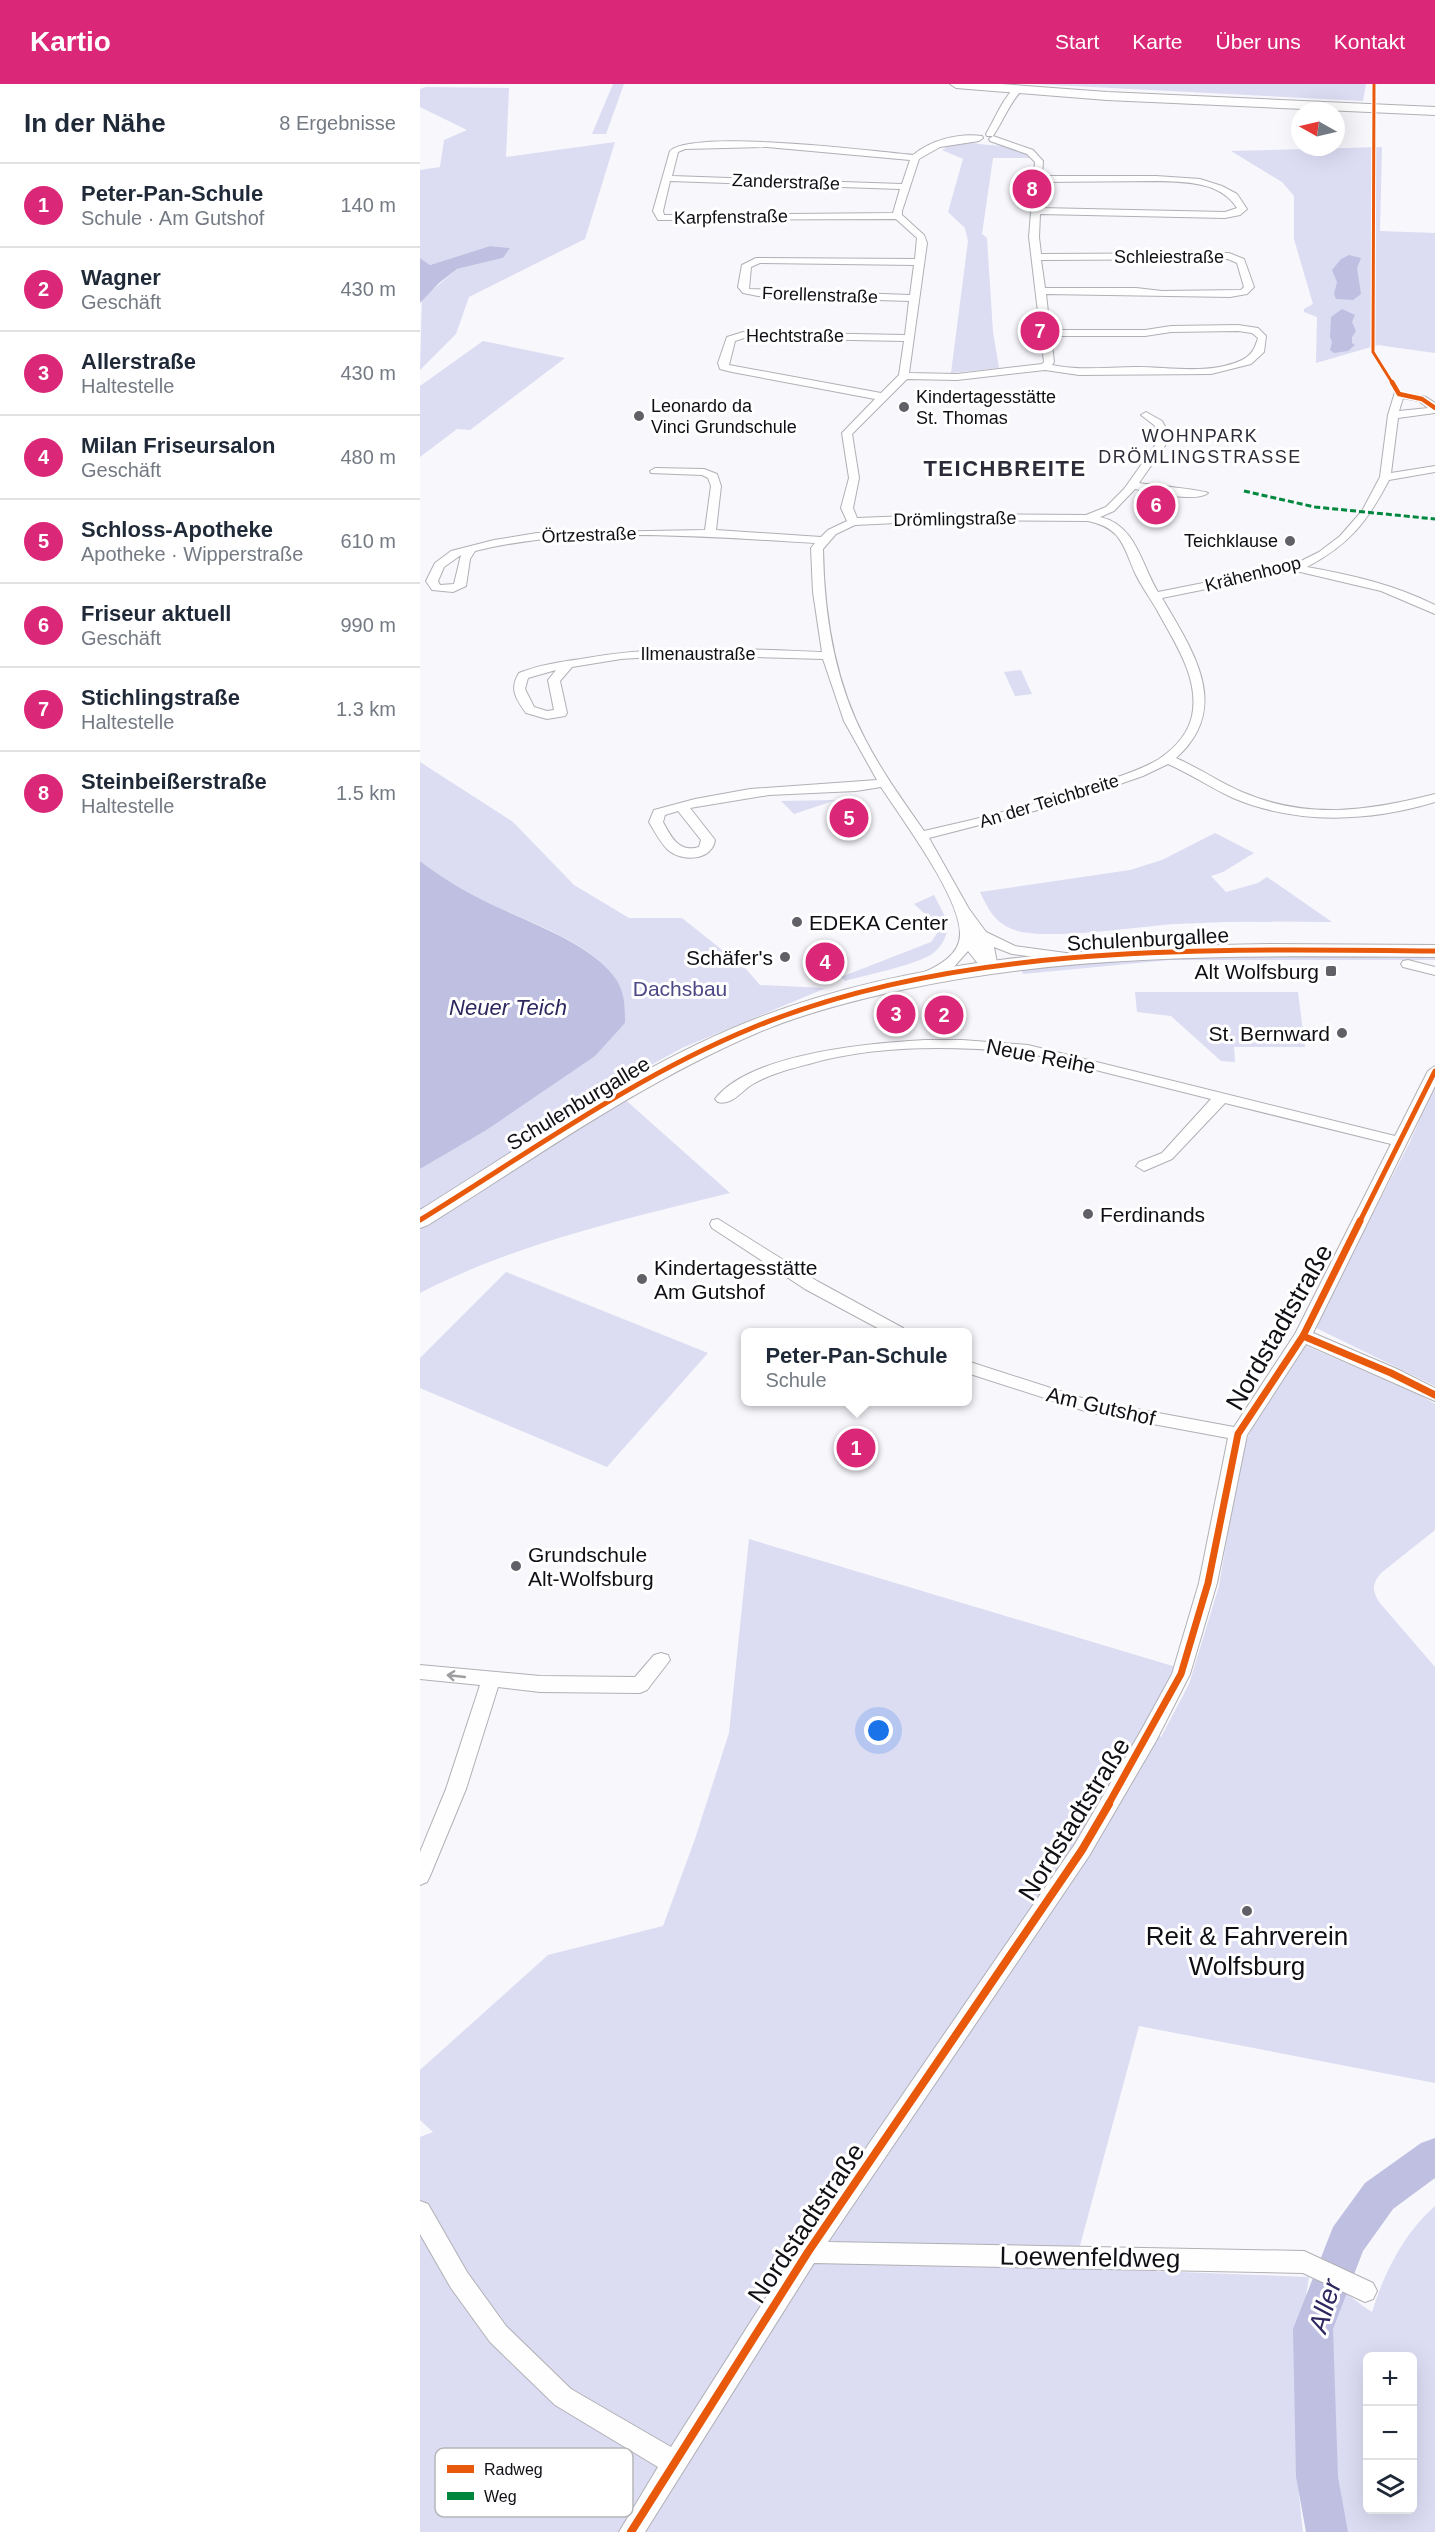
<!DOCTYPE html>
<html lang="de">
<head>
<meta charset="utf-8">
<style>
	body { margin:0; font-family:Arial,sans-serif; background:#f6f6f7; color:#1f2937 }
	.controls { position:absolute; right:18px; bottom:18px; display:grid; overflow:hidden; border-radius:9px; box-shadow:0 6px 24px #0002 }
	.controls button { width:54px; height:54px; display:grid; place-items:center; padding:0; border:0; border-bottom:2px solid #e0e1e3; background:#fff; color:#1f2937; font:30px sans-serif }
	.compass { position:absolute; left:871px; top:18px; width:54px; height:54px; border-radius:50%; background:#fff; box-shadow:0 6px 24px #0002; rotate:278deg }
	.you { position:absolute; left:459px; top:1647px; width:21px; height:21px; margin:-15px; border:4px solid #fff; border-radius:50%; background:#1a73e8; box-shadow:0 0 0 9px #1a73e833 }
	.badge { display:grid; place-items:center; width:39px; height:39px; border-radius:50%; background:#db2777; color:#fff; font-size:20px; font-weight:700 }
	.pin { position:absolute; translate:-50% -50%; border:3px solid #fff; box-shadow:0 2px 6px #0006 }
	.popup { position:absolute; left:321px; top:1244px; width:231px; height:78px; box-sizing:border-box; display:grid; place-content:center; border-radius:9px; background:#fff; filter:drop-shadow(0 2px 4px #0005); font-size:20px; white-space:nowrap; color:#747a83 }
	.popup b { font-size:22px; color:#1f2937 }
	.popup::after { content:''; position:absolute; left:50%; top:100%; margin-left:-12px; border:12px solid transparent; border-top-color:#fff }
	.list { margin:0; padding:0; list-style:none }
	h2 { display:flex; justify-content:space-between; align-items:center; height:78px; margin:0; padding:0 24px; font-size:26px }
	h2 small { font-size:20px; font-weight:400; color:#747a83 }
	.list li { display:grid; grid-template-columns:39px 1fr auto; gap:18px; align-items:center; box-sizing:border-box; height:84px; padding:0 24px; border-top:2px solid #e0e1e3 }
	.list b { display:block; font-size:22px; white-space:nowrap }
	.list p { margin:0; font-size:20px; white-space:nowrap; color:#747a83 }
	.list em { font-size:20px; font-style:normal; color:#747a83 }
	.icon { flex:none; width:33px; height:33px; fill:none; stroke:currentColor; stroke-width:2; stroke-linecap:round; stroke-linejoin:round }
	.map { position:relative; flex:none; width:1015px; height:2448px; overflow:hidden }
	header { display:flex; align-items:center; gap:36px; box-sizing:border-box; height:84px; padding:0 30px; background:#db2777; color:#fff }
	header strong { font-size:28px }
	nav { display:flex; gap:33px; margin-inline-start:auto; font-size:21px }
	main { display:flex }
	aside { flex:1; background:#fff }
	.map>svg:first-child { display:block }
</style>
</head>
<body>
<header>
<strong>Kartio</strong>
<nav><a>Start</a><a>Karte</a><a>Über uns</a><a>Kontakt</a></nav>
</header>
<main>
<aside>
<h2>In der Nähe<small>8 Ergebnisse</small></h2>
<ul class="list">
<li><span class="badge">1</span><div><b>Peter-Pan-Schule</b><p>Schule · Am Gutshof</p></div><em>140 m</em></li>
<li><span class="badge">2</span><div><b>Wagner</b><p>Geschäft</p></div><em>430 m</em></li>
<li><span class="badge">3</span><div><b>Allerstraße</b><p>Haltestelle</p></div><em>430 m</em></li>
<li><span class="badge">4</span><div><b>Milan Friseursalon</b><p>Geschäft</p></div><em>480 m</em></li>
<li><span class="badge">5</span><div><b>Schloss-Apotheke</b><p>Apotheke · Wipperstraße</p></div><em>610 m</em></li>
<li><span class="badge">6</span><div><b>Friseur aktuell</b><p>Geschäft</p></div><em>990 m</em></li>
<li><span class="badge">7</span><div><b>Stichlingstraße</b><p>Haltestelle</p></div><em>1.3 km</em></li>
<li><span class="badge">8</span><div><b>Steinbeißerstraße</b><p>Haltestelle</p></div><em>1.5 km</em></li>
</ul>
</aside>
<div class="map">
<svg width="1015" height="2448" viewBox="0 0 1015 2448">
	<rect width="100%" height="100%" fill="#f7f7fc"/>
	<g fill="#dcdcf3" fill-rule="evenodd">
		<polygon points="193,0 204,0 186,50 172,50"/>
		<polygon points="614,0 946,0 943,17"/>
		<polygon points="6,3 89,4 86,73 195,58 165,155 49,213 36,250 0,286 2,215 37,185 83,174 90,164 70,162 10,181 0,174 0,86 20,83 24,56 47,46 0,23 0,5"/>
		<path d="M548 57C567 65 595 56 610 74H573L562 150 567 154 573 248 579 284 531 289 548 157 545 144 528 128 543 75 522 66 526 64 521 62Z"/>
		<polygon points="962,63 960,147 1015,149 1015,269 958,261 896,279 897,233 884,228 884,225 893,220 874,155 874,112 862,98 811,67"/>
		<polygon points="63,257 145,274 50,346 37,345 0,373 0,302"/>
		<polygon points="601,586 612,610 595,612 584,588"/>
		<path d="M0 678 93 738 154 801 209 834H262L326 885 340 901 406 904 262 964 191 1003 310 1109C205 1135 97 1159 0 1209V1085L65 1047 116 1010 205 939C205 921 204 906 193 891 169 859 111 838 75 822 49 810 22 794 0 777Z"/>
		<polygon points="416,716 374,730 361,717"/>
		<path d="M795 749 834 769 803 788 791 792 806 808 838 799 847 793 912 838C860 837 808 837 756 840 719 842 623 858 592 845 574 838 568 824 560 808L710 786 742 776Z"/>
		<path d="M514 811C519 821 526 832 527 842 528 853 520 864 512 870 496 881 446 891 425 897L421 893 511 858 521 844 494 820Z"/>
		<polygon points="1015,871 1015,876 750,876 603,890 601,885 748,872"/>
		<polygon points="715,908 878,908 885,963 814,963 815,978 801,977 751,932 717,928"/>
		<polygon points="1015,1000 1015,1302 894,1243 989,1060"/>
		<polygon points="86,1188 288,1269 187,1383 0,1304 0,1274"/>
		<path d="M884 1261 1000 1311 1015 1320V1446L961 1489C952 1500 952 1506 959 1518L1015 1583V1999L719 1942 654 2184 889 2193 878 2261 877 2394 883 2448H0V2053L13 2048 0 2036V1986L128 1871 243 1842 275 1755 309 1649 329 1455 756 1583 728 1643 741 1653 769 1600 799 1502 821 1369 836 1334Z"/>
		<path d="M1015 2122V2448H916L903 2244 912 2207 914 2202C929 2209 938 2220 952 2228 964 2189 984 2149 1015 2122ZM948 2272H992V2426H948Z"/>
	</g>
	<g fill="#bfc0e1">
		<polygon points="70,162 90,164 83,174 37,185 19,199 0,219 0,174 10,181"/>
		<polygon points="929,171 941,174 937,184 941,210 933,216 916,215 914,210 917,198 912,186 921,175"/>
		<polygon points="922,225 935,231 932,238 936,247 932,253 932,259 935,261 928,267 914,269 910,266 912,258 910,253 911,233"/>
		<path d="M0 777C22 794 49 810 75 822 111 839 168 859 193 891 205 906 205 921 205 939L175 972 65 1047 0 1085Z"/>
	</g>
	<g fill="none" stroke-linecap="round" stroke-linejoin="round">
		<polygon fill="#bfc0e1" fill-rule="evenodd" points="1015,2054 1015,2094 973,2125 943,2167 913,2245 918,2393 928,2448 886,2448 876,2393 873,2245 913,2143 945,2099 1001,2059"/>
		<g stroke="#b0b0b5" stroke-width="2">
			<g id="street">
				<path d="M595 4 602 6C590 18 583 37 573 52H567L566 50C574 37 584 12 595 4Z"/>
				<path d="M562 52 563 54 559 57 520 63 499 75 482 127V131L504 151 507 159 489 289 537 290 622 280 624 278 609 153 615 78 607 70 570 57 569 55 573 52 613 66 623 77 622 92H736L780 95 802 102 817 110 827 125 820 131 805 134 620 130 619 153 621 170 809 169 824 175 834 203 827 210 810 213 626 210 630 246H725L751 242 818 241 838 244 846 252 844 268 831 280 791 290 659 291 625 286 537 296 487 295 432 350 439 394 433 424 437 434 540 430 666 431 686 423 704 405 741 353 734 341 721 331 726 328 742 337 751 353 719 399C731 401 784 406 788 409 776 419 731 408 715 405L694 427 680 433C716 441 721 480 738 508L873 481 899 468 920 452 942 427 960 393 968 331 975 308 1006 313 1015 319V329L978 334 971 389 1015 382V388L969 396C947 438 930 460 887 483 932 491 975 501 1015 521V530L961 507 876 487 742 514C772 566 813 623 756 674 779 684 799 698 822 708 887 736 949 727 1015 710V718C950 738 877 741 813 714 791 704 771 690 748 680L723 692 645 719 509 754 549 825 566 848 595 862 646 869 653 873 646 877 592 870 574 863 578 884 571 888 559 881 548 867 532 885 505 897 498 893 500 890C517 883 541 871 540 849 540 813 482 735 461 703L436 707 349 711 270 724 295 756C292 777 262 778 248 766 240 758 235 748 229 738L234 726 275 715 330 705 457 696 424 637 403 575 264 571 201 575 152 583 140 597 147 629 145 632 127 635 106 629C96 615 89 605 99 589 119 581 139 578 161 575 241 560 321 565 402 568L393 508 391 464 395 459C289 453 159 441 55 467L50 475 46 502 33 508 12 506 6 497 15 479 31 467 74 456 117 449 285 446 291 402 288 394 282 391 231 389 230 387 235 384 284 385 297 390 301 402 296 446 401 453 408 446 427 437 421 424 429 394 422 349 455 315 312 288 300 285 298 279 307 253 323 248 485 251 489 217 338 212 323 209 318 203 322 181 336 174 495 175 497 154 476 135 238 136 233 127 250 67C275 45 452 67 493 71 511 56 539 49 562 52ZM347 63 490 76 482 100 252 92 258 68 265 65ZM250 97 480 105 473 129 244 131 243 127ZM736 97C765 98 800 97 817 124L805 128 620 124 622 98ZM808 175 817 179 824 203 821 206 742 207 716 204H625L621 176ZM340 179 494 181 490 211 329 205 331 183ZM818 247 832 249 838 254C835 264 832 271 822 276 791 291 749 283 716 283 688 283 659 287 632 281L634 278 631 252H725L751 248ZM324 254 484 257 479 291 461 309 309 281 315 257ZM983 314 999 317 1008 324 979 327ZM540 436 668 437C702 444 703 462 716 491 722 503 730 514 737 526 754 558 780 594 772 632 768 650 754 665 739 675 721 686 700 692 680 699 622 718 564 734 504 747 483 717 462 688 445 655 414 596 404 530 403 465L416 450 435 441ZM41 471 34 500 20 501 18 497 24 483ZM136 586 128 596 134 626 127 627 114 623 105 605 108 594ZM258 727 281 756 279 763C259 769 251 753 243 738L245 731Z"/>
				<polygon points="988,876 1015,883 1015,891 983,883 981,880 983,877"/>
				<path d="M505 956H542L608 961 975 1052 1008 987 1015 982V1002L893 1249 977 1285 1015 1304V1317L886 1260 827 1351 797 1499 770 1590 736 1657 669 1772 408 2158 884 2167 953 2199 957 2207 953 2215 945 2218 883 2189 394 2179 225 2448H199L238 2383 135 2321 70 2258 31 2204 0 2150V2117L8 2120 47 2188 86 2242 151 2305 251 2363 380 2160 655 1760 722 1645 752 1590 779 1499 808 1354 668 1328 547 1289V1277L668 1316 814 1343 875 1250 971 1060 805 1019 752 1075 724 1087 716 1082 719 1078 742 1069 791 1015 608 969C537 962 459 960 389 980 370 985 350 990 333 1000 321 1007 312 1022 298 1018L295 1015C330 969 451 959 505 956Z"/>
				<polygon points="298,1135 397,1197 483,1244 485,1248 465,1248 385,1205 292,1144 290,1140 292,1136"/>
				<polygon points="241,1569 248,1571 250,1576 227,1606 220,1609 120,1608 78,1603 46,1705 10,1792 7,1798 0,1801 0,1768 26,1705 60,1601 0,1595 0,1581 120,1592 215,1593 234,1571"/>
			</g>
		</g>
		<g stroke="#b0b0b5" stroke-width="2">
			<g id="secondary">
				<polygon points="530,0 581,0 687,8 1015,23 1015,31 687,16 536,4"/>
				<path d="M850 860 1015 861V873C838 872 659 868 486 905 435 916 384 929 337 949 220 999 115 1074 8 1141L0 1144V1126C105 1061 210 986 325 939 490 872 674 863 850 860Z"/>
			</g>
		</g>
		<use href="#street" fill="#fefeff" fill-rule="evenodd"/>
		<use href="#secondary" fill="#fefeff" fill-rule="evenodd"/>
		<polyline stroke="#00873e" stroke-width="3" stroke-dasharray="6 3" stroke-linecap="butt" points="824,407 895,423 1015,435"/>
		<g stroke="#fff" stroke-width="5">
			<polyline id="cycleway-far4" points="954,0 953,268 973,300"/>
		</g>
		<g stroke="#fff" stroke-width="7">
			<polyline id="cycleway-far3" points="972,298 979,310 1002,315 1015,324"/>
		</g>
		<g stroke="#fff" stroke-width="8">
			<g id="cycleway-far2">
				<path d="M0 1136C107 1070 215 992 332 944 539 858 794 865 1015 867"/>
				<polyline points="939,1139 1015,987"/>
			</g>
		</g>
		<g stroke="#fff" stroke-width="10">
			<g id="cycleway-far1">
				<polyline points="883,1252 971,1289 1015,1311"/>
				<polyline points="688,1721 761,1590 788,1499 818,1350 883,1252 940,1137"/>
			</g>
		</g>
		<g stroke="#fff" stroke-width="12">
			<polyline id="cycleway" points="211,2448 388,2168 662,1766 689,1720"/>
		</g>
		<use href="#cycleway-far4" stroke="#e8590c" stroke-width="3"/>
		<use href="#cycleway-far3" stroke="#e8590c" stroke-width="4.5"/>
		<use href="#cycleway-far2" stroke="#e8590c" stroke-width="5"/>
		<use href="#cycleway-far1" stroke="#e8590c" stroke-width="7"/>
		<use href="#cycleway" stroke="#e8590c" stroke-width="8"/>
	</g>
	<defs><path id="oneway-shaft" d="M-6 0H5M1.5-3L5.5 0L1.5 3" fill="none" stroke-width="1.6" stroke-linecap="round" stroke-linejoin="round" transform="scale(1.5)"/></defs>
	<use stroke="#9e9ea1" href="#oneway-shaft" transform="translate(36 1592) rotate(-174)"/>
	<g fill="#606066" stroke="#fff" stroke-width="2">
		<circle cx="484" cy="323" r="6"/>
		<circle cx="219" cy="332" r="6"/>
		<circle cx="870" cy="457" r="6"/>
		<circle cx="377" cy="838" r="6"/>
		<circle cx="365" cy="873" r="6"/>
		<rect x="905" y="881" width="12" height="12" rx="3"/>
		<circle cx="922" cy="949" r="6"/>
		<circle cx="668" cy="1130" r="6"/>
		<circle cx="222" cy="1195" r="6"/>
		<circle cx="96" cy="1482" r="6"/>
		<circle cx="827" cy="1827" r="6"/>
	</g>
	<g text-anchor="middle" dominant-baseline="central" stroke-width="6" stroke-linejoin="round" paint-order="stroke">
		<g font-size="18" fill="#0f0f15" stroke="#fff">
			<text transform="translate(366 98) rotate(2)">Zanderstraße</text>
			<text transform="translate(311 133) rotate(-1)">Karpfenstraße</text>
			<text x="749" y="173">Schleiestraße</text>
			<text transform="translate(400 211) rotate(2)">Forellenstraße</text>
			<text x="375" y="252">Hechtstraße</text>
			<text transform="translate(535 435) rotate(-1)">Drömlingstraße</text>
			<text transform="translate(169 451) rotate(-2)">Örtzestraße</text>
			<text transform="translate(833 490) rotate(-14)">Krähenhoop</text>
			<text x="278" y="570">Ilmenaustraße</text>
			<text transform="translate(629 717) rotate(-17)">An der Teichbreite</text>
		</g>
		<g font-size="18" fill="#0f0f15" stroke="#fff" text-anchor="start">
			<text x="496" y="313">Kindertagesstätte<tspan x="496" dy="21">St. Thomas</tspan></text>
			<text x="231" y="322">Leonardo da<tspan x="231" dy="21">Vinci Grundschule</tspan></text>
			<text x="858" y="457" text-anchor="end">Teichklause</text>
		</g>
		<g font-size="18" letter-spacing="1.5" fill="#2c2d39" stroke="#fff">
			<text x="780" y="352">WOHNPARK<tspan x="780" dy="21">DRÖMLINGSTRASSE</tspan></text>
		</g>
		<g font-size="21" fill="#0f0f15" stroke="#fff" text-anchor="start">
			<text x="389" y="838">EDEKA Center</text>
			<text x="353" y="873" text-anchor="end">Schäfer's</text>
			<text x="899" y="887" text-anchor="end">Alt Wolfsburg</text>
			<text x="910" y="949" text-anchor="end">St. Bernward</text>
			<text x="680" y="1130">Ferdinands</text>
			<text x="234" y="1183">Kindertagesstätte<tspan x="234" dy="24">Am Gutshof</tspan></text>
			<text x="108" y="1470">Grundschule<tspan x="108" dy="24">Alt-Wolfsburg</tspan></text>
		</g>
		<g font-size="21" fill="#0f0f15" stroke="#fff">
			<text transform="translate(728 855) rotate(-3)">Schulenburgallee</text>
			<text transform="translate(621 972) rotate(11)">Neue Reihe</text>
			<text transform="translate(158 1019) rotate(-31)">Schulenburgallee</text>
			<text transform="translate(681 1322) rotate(13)">Am Gutshof</text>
		</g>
		<g font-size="21" fill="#4c4985" stroke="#fff">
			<text x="260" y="904">Dachsbau</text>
		</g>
		<g font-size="22" font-weight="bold" letter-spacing="1.5" fill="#2c2d39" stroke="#fff">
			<text x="585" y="384">TEICHBREITE</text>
		</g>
		<g font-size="22" font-style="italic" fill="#2c275f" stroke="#fff">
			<text x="88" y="923">Neuer Teich</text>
		</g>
		<g font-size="26" fill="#0f0f15" stroke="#fff">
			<text transform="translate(859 1243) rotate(-60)">Nordstadtstraße</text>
			<text transform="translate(654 1735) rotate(-58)">Nordstadtstraße</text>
			<text transform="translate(386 2139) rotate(-56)">Nordstadtstraße</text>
			<text transform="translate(670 2173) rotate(1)">Loewenfeldweg</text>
		</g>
		<g font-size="26" fill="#0f0f15" stroke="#fff">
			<text x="827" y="1852">Reit &amp; Fahrverein<tspan x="827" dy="30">Wolfsburg</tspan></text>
		</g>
		<g font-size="27" font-style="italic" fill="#2c275f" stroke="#fff">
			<text transform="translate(905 2222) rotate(-73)">Aller</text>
		</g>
	</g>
	<rect x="15" y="2364" width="198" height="69" rx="9" fill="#fff" stroke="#b7b7b9" stroke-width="1.5"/>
	<rect x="27" y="2381" width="27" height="8" fill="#e8590c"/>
	<rect x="27" y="2408" width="27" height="8" fill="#00873e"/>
	<g font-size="16" fill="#0f0f15">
		<text x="64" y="2391">Radweg</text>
		<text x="64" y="2418">Weg</text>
	</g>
</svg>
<div class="controls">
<button>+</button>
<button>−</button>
<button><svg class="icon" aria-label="layers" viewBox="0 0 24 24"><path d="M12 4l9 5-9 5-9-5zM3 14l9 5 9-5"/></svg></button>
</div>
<svg class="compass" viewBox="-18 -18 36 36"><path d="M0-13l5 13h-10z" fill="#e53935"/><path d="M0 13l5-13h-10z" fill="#747a83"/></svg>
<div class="you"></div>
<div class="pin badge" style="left:436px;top:1364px">1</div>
<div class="popup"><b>Peter-Pan-Schule</b>Schule</div>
<div class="pin badge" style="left:524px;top:931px">2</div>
<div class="pin badge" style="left:476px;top:930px">3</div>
<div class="pin badge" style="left:405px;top:878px">4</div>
<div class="pin badge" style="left:429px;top:734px">5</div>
<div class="pin badge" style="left:736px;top:421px">6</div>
<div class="pin badge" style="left:620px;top:247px">7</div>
<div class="pin badge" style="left:612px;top:105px">8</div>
</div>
</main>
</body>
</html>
